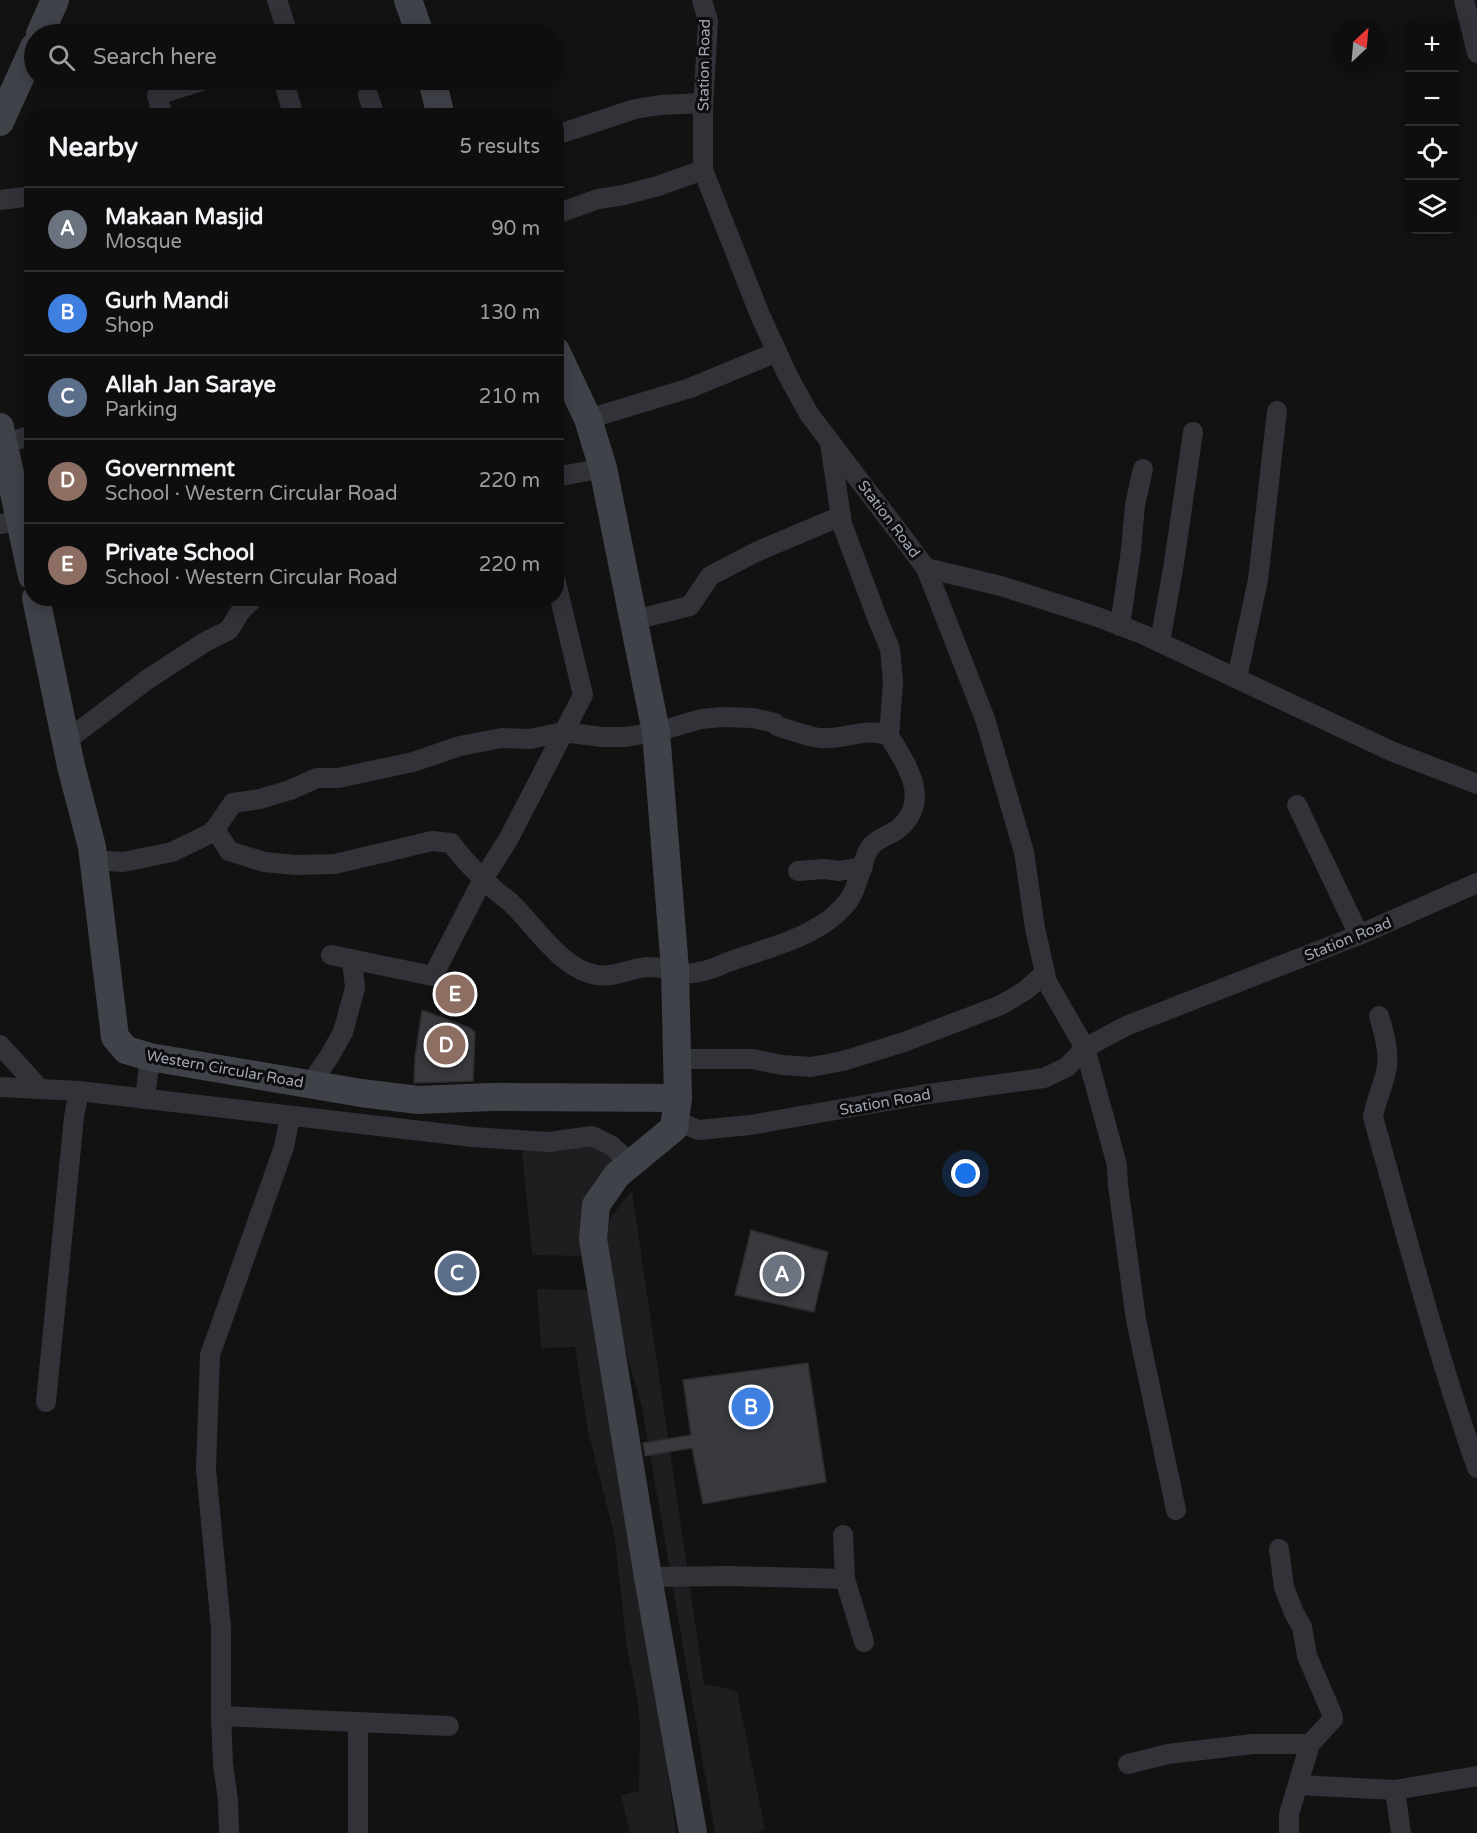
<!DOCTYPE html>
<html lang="en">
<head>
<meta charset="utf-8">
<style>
	body { margin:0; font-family:"Varela Round",sans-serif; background:#1c1c1c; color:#f1f3f6 }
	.controls { position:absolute; right:18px; top:18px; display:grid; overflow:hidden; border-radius:12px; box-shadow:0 3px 15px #0003 }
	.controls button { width:54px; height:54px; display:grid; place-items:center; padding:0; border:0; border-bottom:2px solid #2e2e2e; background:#0e0e0e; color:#f1f3f6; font:30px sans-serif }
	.compass { position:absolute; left:1333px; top:18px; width:54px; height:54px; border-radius:50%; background:#0e0e0e; box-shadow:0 3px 15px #0003; rotate:26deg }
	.you { position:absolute; left:966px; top:1174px; width:21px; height:21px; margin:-15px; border:4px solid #fff; border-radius:50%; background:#1a73e8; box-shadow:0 0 0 9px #1a73e833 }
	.badge { display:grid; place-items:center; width:39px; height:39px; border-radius:50%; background:#fbc822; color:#fff; font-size:20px; font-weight:700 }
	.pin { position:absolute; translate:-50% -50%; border:3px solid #fff; box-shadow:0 2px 6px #0006 }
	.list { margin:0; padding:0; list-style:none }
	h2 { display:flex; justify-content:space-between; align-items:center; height:78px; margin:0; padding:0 24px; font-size:26px }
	h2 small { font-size:20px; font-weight:400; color:#9b9c9e }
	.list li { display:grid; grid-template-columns:39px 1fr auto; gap:18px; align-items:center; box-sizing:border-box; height:84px; padding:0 24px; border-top:2px solid #2e2e2e }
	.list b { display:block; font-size:22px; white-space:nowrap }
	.list p { margin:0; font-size:20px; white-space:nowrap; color:#9b9c9e }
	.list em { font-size:20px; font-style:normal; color:#9b9c9e }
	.icon { flex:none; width:33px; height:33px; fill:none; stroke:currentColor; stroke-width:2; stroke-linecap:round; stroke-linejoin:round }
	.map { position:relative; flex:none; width:1477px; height:1833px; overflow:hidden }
	.search { position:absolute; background:#0e0e0e; box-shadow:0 3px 15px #0003; left:24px; top:24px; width:540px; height:66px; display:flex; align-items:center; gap:15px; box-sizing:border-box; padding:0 21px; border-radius:33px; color:#9b9c9e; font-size:22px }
	.panel { position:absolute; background:#0e0e0e; box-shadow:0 3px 15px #0003; left:24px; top:108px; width:540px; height:498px; border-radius:24px }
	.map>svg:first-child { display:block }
</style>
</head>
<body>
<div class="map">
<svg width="1477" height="1833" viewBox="0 0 1477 1833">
	<rect width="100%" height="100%" fill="#121213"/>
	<g fill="#1e1e20">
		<polygon points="592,1136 631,1164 584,1256 532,1255 522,1149"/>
		<polygon points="632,1191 704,1684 737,1691 765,1830 756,1833 715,1833 642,1407 593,1239"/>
		<polygon points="537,1289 587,1290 663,1738 676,1833 630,1833 621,1795 639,1791 640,1727 637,1696 626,1642 615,1538 588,1431 575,1347 541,1348"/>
	</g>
	<g fill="#393a3e" stroke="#2c2c2f" stroke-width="1.5">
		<polygon points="422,1010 470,1028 475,1032 473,1081 414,1083 415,1058"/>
		<polygon points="751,1230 828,1252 814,1312 735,1295"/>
		<polygon points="808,1363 826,1482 703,1504 692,1448 645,1456 643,1443 691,1435 683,1380"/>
	</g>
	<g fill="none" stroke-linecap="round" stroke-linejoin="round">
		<g stroke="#323339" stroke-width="20">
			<polyline points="277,0 288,34"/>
			<polyline points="702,0 708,21 703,109 703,170 760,315 788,376 809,414 926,568 985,719 1024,852 1035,928 1047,982 1085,1048 1117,1165 1118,1185 1136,1320 1176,1510"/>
			<polyline points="1464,0 1477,53"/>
			<polyline points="283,80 294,116"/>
			<polyline points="368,95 375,116"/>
			<polyline points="163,116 157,95 205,80"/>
			<polyline points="556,135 635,109 660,105 703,103"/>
			<polyline points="0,200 32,196"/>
			<polyline points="556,214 598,199 624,195 658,186 703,170"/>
			<polyline points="588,419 690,388 777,352"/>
			<polyline points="830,443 842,524 878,620 890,649 893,682 889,736"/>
			<polyline points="4,444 32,435"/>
			<polyline points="556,477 603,468"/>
			<polyline points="0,524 20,521"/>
			<polyline points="926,568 1001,586 1095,616 1142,634 1391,751 1477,784"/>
			<polyline points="634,620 690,606 710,576 756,552 841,516"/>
			<polyline points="1120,626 1131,550 1135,505 1143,469"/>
			<polyline points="1160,642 1174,563 1193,432"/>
			<polyline points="1237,678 1258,580 1277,411"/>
			<polyline points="66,741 148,679 205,642 229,630 240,612 254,598"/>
			<polyline points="1297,805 1359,935"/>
			<path d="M215 829 229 851 264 862 295 865 335 864 432 841 451 843C464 861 479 875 495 890 501 896 508 899 513 905 536 927 563 971 597 975 614 978 631 968 647 967 656 967 666 969 675 969"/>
			<path d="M94 860 123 862 172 852 209 834 215 829 233 803 260 799 290 790 317 778H338L413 762 460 746 502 738 530 739 563 732 602 737H625L656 732 701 719 723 717 753 718 775 723 777 726C789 730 807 736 819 738 843 741 866 726 889 736 907 765 932 801 898 829 889 836 879 837 871 846 861 859 860 884 849 900 822 937 768 947 728 962 718 966 709 971 698 972 691 974 683 973 675 974"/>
			<polyline points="798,871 824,869 839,871 863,867"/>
			<polyline points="331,955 433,976 483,879 508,840 583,695 556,582"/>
			<path d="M1379 1016C1384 1033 1389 1050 1387 1067 1384 1084 1376 1100 1373 1117 1406 1234 1437 1353 1477 1468"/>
			<polyline points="0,1045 40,1089"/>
			<polyline points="678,1059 752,1059 782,1065 811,1067 843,1061 904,1042 1001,1005 1026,990 1045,973"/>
			<polyline points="310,1084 329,1057 343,1032 355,988 353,969 354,960"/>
			<polyline points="0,1087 79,1091 473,1137 549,1142 592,1136 612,1146 631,1164"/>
			<polyline points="145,1099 150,1057"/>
			<polyline points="676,1120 698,1130 750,1125 921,1095 1044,1078 1067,1067 1085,1048 1126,1026 1359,935 1477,883"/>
			<polyline points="46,1402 74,1117 79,1091"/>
			<polyline points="843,1535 845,1579 864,1642"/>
			<polyline points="1279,1549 1284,1587 1294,1613 1302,1627 1307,1656 1332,1714 1333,1719 1310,1744 1289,1814 1289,1833"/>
			<polyline points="648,1577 730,1576 845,1579"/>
			<polyline points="221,1716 449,1726"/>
			<polyline points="1128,1764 1168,1754 1253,1744 1310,1744"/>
			<polyline points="1298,1785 1395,1790 1477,1776"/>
			<polyline points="1395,1790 1401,1833"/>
			<polyline points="229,1833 228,1800 223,1764 221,1716 221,1628 206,1469 210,1355 284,1147 290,1116"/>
			<polyline points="358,1833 358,1722"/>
		</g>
		<g stroke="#404249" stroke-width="28">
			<polyline points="408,0 420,34"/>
			<polyline points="40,34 55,0"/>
			<polyline points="432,80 441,116"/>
			<polyline points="0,122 34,47"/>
			<polyline points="556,351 588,419 603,468 656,732 675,969 678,1098 674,1128 617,1175 596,1205 593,1239 648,1577 693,1833"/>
			<polyline points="0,427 32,576"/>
			<polyline points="36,598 71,766 92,847 115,1037 126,1050 150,1057 361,1093 418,1100 491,1097 678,1098"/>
		</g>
	</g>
	<g text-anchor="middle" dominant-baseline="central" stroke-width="6" stroke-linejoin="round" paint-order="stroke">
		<g font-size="15" fill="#a2a6b5" stroke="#0d0d0e">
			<text transform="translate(704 65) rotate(-89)">Station Road</text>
			<text transform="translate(889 519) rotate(53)">Station Road</text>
			<text transform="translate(1348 939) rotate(-22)">Station Road</text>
			<text transform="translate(225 1069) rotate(10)">Western Circular Road</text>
			<text transform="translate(885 1102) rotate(-10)">Station Road</text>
		</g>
	</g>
</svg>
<div class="controls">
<button>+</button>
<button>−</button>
<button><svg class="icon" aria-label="locate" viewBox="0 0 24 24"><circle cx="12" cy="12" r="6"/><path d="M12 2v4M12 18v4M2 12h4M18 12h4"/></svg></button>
<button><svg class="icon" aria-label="layers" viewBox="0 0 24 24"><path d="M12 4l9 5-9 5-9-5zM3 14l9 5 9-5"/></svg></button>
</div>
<svg class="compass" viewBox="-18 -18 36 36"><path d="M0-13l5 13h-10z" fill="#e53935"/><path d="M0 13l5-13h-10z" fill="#9b9c9e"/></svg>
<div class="you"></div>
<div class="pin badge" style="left:782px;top:1274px;background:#6b7280">A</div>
<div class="pin badge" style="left:751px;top:1407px;background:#3f7fe0">B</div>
<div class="pin badge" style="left:457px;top:1273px;background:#5c6f8a">C</div>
<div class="pin badge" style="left:446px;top:1045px;background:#8d6e63">D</div>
<div class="pin badge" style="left:455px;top:994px;background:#8d6e63">E</div>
<div class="search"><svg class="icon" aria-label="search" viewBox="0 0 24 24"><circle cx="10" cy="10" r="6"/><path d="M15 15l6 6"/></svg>Search here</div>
<section class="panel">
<h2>Nearby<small>5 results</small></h2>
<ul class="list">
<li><span class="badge" style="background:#6b7280">A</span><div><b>Makaan Masjid</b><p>Mosque</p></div><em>90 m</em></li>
<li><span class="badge" style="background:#3f7fe0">B</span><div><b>Gurh Mandi</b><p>Shop</p></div><em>130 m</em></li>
<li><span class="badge" style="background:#5c6f8a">C</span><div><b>Allah Jan Saraye</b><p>Parking</p></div><em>210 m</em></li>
<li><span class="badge" style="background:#8d6e63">D</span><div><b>Government</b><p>School · Western Circular Road</p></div><em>220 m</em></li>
<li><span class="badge" style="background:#8d6e63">E</span><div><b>Private School</b><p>School · Western Circular Road</p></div><em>220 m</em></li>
</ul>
</section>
</div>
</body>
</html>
